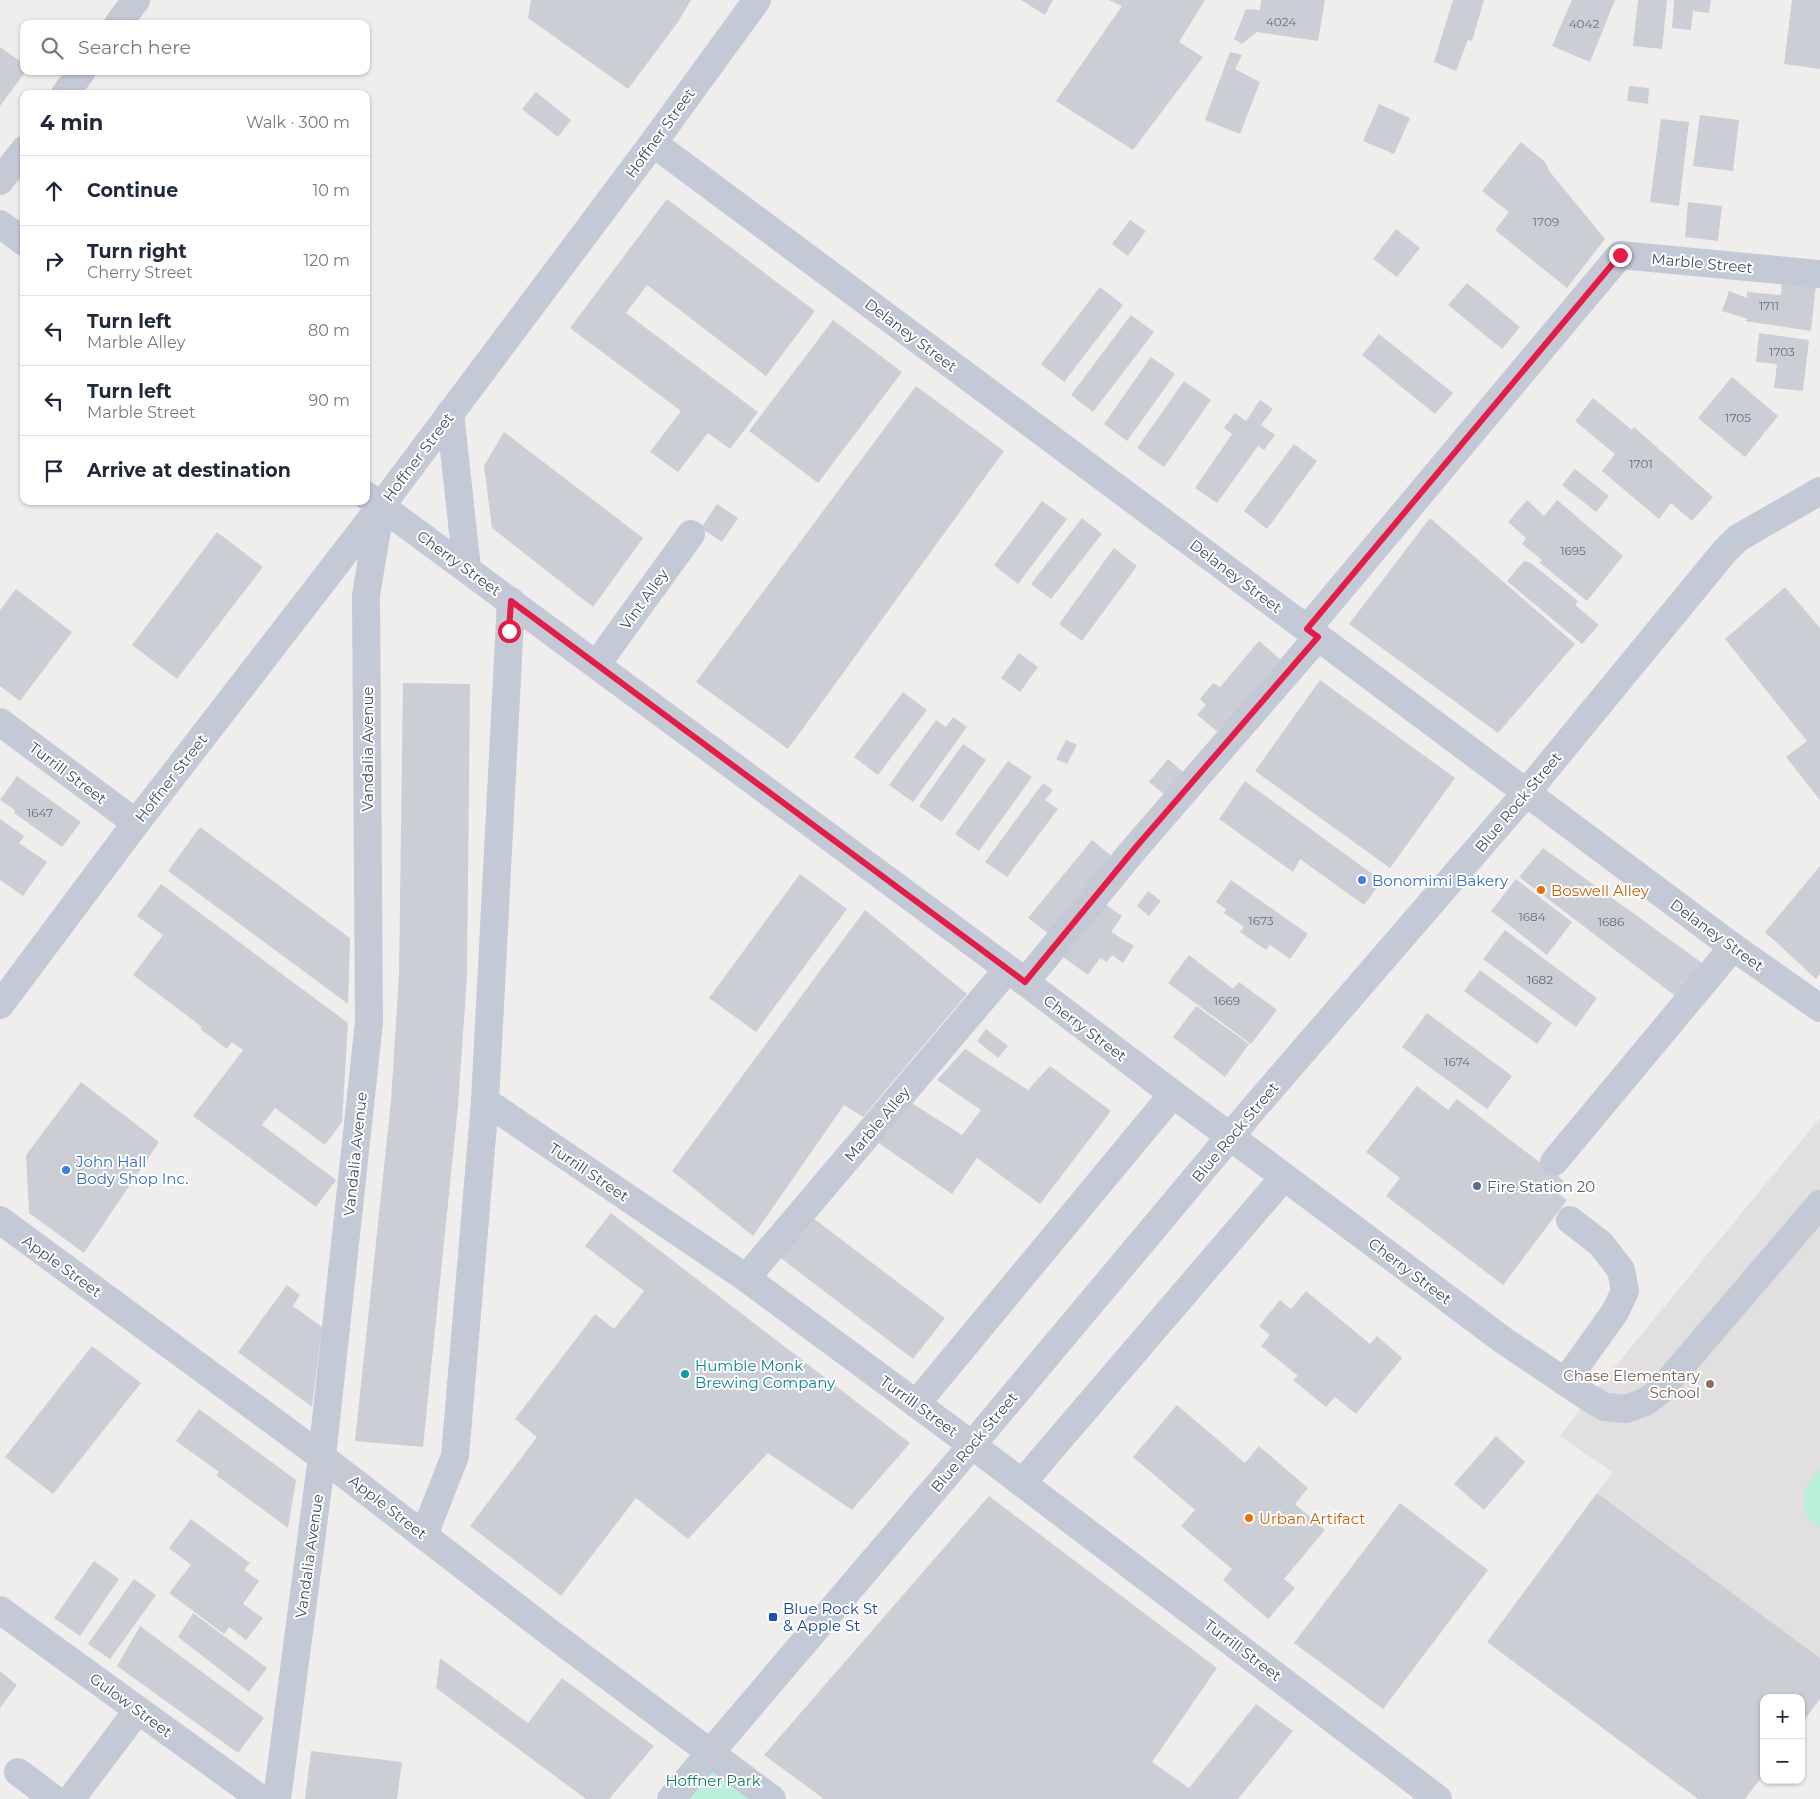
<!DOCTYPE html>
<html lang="en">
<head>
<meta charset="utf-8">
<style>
	body { margin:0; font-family:Montserrat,sans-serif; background:#f6f6f7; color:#1f2937 }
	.controls { position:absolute; right:15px; bottom:15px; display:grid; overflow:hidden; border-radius:10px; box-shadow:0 1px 4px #0004 }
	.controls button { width:45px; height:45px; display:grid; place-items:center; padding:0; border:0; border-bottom:1px solid #e0e1e3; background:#fff; color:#1f2937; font:25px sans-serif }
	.stop { position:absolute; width:15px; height:15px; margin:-11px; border:4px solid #e11d48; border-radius:50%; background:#fff }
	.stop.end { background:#e11d48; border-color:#fff; box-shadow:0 1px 5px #0008 }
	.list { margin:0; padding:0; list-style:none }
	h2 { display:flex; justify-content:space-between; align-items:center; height:65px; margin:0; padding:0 20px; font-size:21px }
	h2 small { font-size:16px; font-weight:400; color:#747a83 }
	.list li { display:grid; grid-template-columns:32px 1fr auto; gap:15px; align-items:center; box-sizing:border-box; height:70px; padding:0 20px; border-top:1px solid #e0e1e3 }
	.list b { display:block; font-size:19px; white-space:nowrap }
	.list p { margin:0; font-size:16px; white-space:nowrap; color:#747a83 }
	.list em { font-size:16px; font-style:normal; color:#747a83 }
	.icon { flex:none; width:28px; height:28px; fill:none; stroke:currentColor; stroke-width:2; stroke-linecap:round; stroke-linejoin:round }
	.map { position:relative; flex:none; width:1820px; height:1799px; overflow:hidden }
	.search { position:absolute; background:#fff; box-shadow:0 1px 4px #0004; left:20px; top:20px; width:350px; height:55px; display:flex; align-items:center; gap:12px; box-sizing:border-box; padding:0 18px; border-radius:10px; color:#747a83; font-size:19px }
	.panel { position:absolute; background:#fff; box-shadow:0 1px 4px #0004; left:20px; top:90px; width:350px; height:415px; border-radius:10px }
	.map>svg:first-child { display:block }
</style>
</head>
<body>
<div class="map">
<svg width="1820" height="1799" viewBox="0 0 1820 1799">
	<rect width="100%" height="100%" fill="#f0eeed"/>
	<polygon fill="#e1dfdf" points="1820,1118 1820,1658 1597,1493 1612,1472 1560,1436 1589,1398"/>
	<g fill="#baefd9">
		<path d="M1820 1469V1528C1797 1516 1800 1483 1820 1469Z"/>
		<polygon points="710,1752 772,1799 671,1799"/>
	</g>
	<g fill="#ccced5">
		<polygon points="531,0 691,0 678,22 628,89 528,18"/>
		<polygon points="1021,0 1053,0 1045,15"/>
		<polygon points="1109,0 1205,0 1179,42 1203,57 1133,150 1056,101 1122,6"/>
		<polygon points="1261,0 1325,0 1318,41 1257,32 1242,44 1234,39 1246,9 1260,10"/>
		<polygon points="1453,0 1484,0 1472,41 1468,40 1456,71 1434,62"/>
		<polygon points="1572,0 1615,0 1590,62 1552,46"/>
		<polygon points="1638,0 1667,0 1662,49 1633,46"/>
		<polygon points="1674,0 1711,0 1709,13 1693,11 1691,30 1672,28"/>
		<polygon points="1792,0 1820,0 1820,69 1784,64"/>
		<polygon points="0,47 24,64 24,71 26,71 0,106"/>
		<polygon points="1230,52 1242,55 1235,69 1260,82 1240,134 1205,120"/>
		<polygon points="1629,86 1649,88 1648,104 1627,101"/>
		<polygon points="536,92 571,120 558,137 522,109"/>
		<polygon points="1379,104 1410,118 1394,154 1363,141"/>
		<polygon points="1700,115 1739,120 1733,171 1693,166"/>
		<polygon points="1661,119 1689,122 1679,206 1650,202"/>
		<polygon points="1521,142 1545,162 1550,172 1605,239 1567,288 1495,230 1509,212 1482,191"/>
		<polygon points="667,199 815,311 766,376 647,285 626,313 758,412 730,449 708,433 678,472 650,452 681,411 570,328"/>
		<polygon points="1688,202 1722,206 1718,241 1685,237"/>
		<polygon points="1130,220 1146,231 1128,256 1112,244"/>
		<polygon points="1396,229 1420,248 1397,277 1373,259"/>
		<polygon points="1782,282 1816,285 1811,331 1745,321 1748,319 1722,311 1729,291 1747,298 1747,292 1781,295"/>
		<polygon points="1467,283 1520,327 1502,349 1448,305"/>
		<polygon points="1100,287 1123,305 1064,382 1041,364"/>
		<polygon points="1131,315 1154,332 1093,412 1071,395"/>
		<polygon points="833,320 902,372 818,483 749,431"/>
		<polygon points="1759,333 1809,340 1803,391 1774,388 1777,364 1756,362"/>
		<polygon points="1379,334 1453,393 1435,414 1362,355"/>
		<polygon points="1151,357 1175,374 1127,441 1104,424"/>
		<polygon points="1732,377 1778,416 1745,457 1698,418"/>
		<polygon points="1184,381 1211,400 1164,467 1137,448"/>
		<polygon points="916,386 1004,451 788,749 696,682"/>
		<polygon points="1593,398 1632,430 1634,427 1713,497 1692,521 1671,503 1659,519 1602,471 1615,454 1575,421"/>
		<polygon points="1260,400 1273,409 1261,425 1275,435 1264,450 1258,446 1217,503 1195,488 1232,434 1224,428 1235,413 1246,421"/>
		<polygon points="504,432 643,538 593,607 492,528 484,466"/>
		<polygon points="1294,444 1317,461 1267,529 1244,511"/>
		<polygon points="1575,469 1609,496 1596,512 1562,485"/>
		<polygon points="1527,500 1544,516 1557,500 1623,556 1587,601 1539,562 1542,560 1522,544 1526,538 1508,522"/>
		<polygon points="1042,501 1067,519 1018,584 994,565"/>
		<polygon points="717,504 738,518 722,542 701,528"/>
		<polygon points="1082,518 1102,534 1051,599 1031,584"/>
		<polygon points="1430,518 1575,644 1498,733 1349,624"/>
		<polygon points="217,532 263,567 177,679 132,645"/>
		<polygon points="1114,548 1137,566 1082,641 1059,624"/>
		<polygon points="1524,561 1531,563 1578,601 1575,605 1599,625 1582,644 1507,581"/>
		<polygon points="1785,587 1820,628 1820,800 1786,757 1807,741 1725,639"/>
		<polygon points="16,589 72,632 20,701 0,686 0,610"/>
		<polygon points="1259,641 1280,659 1218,732 1197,715 1206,705 1200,699 1213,683 1220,687"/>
		<polygon points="1019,653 1038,667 1020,692 1001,678"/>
		<polygon points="1320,680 1455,778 1390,868 1255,771"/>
		<polygon points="403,683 470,684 467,977 458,1106 423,1447 355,1441 391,1101 399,974"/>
		<polygon points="903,692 927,710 878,775 854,757"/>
		<polygon points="953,717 967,727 913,802 889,785 936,720 946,727"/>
		<polygon points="1066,740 1077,745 1067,764 1056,759"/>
		<polygon points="963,744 986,760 942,822 919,806"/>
		<polygon points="1168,759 1184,773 1165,795 1149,782"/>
		<polygon points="1008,761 1032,777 979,851 955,834"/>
		<polygon points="17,776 81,822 62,847 14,813 15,810 0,800"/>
		<polygon points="1245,781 1382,881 1364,905 1300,859 1293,872 1219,819"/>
		<polygon points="1043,783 1053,790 1045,800 1058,809 1007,877 985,862"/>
		<polygon points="0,819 24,836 19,843 47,862 23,896 0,880"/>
		<polygon points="200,827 350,938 348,1004 168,871"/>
		<polygon points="1092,840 1114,858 1050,935 1028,918"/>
		<polygon points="1543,848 1705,965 1679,999 1519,877"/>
		<polygon points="1820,866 1820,974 1816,979 1765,932"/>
		<polygon points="800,874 847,909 756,1032 709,998"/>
		<polygon points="1516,879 1572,922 1547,955 1491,911"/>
		<polygon points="1231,880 1308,934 1290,959 1270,945 1266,950 1240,932 1244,927 1224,913 1226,909 1216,902"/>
		<polygon points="161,884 348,1023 342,1122 325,1145 275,1108 262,1125 336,1180 316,1207 193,1116 243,1050 232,1042 227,1049 200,1029 202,1027 133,975 163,935 137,916"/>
		<polygon points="1148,891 1161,901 1149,916 1137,906"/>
		<polygon points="1102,902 1122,916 1111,932 1134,946 1123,963 1112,955 1107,962 1100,958 1088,975 1063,957"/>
		<polygon points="865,910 967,994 863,1117 844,1105 753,1236 672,1171"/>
		<polygon points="1505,930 1597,998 1576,1027 1483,959"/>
		<polygon points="1189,955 1233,989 1239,982 1277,1010 1251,1044 1168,983"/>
		<polygon points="1480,970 1552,1023 1537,1044 1464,991"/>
		<polygon points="1196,1006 1249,1044 1225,1077 1173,1037"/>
		<polygon points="1427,1013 1512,1076 1487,1109 1402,1047"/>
		<polygon points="986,1029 1008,1046 998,1058 977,1041"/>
		<polygon points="965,1049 1028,1090 1050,1066 1111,1111 1040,1204 977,1158 952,1194 877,1142 907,1100 962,1135 981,1110 937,1080"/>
		<polygon points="81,1082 159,1142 84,1253 29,1213 26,1155"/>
		<polygon points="1417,1086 1448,1110 1457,1099 1564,1181 1556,1192 1567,1200 1503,1285 1386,1196 1400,1178 1366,1152"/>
		<polygon points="611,1213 910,1443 852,1510 768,1453 688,1539 636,1498 561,1596 470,1526 537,1437 515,1419 595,1314 614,1329 644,1291 585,1246"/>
		<polygon points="809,1215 945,1318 913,1359 778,1256"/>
		<polygon points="287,1285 300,1295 293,1306 322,1327 312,1407 238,1352"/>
		<polygon points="1306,1291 1370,1344 1377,1336 1402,1358 1356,1414 1335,1397 1326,1407 1293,1380 1298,1376 1261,1346 1270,1335 1259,1326 1280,1300 1291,1309"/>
		<polygon points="92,1346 141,1383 53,1494 5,1457"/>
		<polygon points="1177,1405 1245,1463 1259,1446 1308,1488 1295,1504 1325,1530 1284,1579 1295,1588 1268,1619 1223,1580 1232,1569 1181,1526 1195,1510 1133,1457"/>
		<polygon points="199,1409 296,1480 288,1528 216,1475 219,1472 176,1441"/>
		<polygon points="1496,1436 1525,1462 1484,1510 1454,1484"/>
		<polygon points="1597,1493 1820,1658 1820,1699 1801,1724 1801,1698 1764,1698 1764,1774 1745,1799 1698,1799 1487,1642"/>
		<polygon points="989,1496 1217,1668 1152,1762 1189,1788 1256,1704 1293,1731 1238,1799 824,1799 764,1755"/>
		<polygon points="1400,1503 1488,1570 1383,1709 1294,1643"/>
		<polygon points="191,1519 250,1563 244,1570 259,1581 243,1604 263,1618 246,1640 229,1627 224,1634 169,1593 191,1565 169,1548"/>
		<polygon points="94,1561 119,1579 80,1636 54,1618"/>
		<polygon points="134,1579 156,1595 110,1659 88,1644"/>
		<polygon points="193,1613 267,1668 249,1692 178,1637"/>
		<polygon points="140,1626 264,1718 238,1753 117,1666"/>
		<polygon points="440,1658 528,1723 562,1678 654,1746 609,1799 586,1799 436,1688"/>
		<polygon points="0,1671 17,1685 0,1708"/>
		<polygon points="311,1751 402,1762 397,1799 305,1799"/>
	</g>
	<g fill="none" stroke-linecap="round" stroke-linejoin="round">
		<g stroke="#c3c9d5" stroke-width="28">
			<polyline points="118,24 136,0"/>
			<polyline points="65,94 82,71"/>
			<polyline points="653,143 1318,637 1733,947 1820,1008"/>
			<polyline points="0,181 24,150"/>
			<polyline points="0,224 24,242"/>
			<polyline points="450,413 467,569"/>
			<polyline points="366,495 1008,969 1173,1094 1503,1340 1589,1398 1605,1407 1626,1409 1645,1402 1660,1391 1820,1204"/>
			<polyline points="1307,629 1620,255 1820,274"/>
			<polyline points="597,664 691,534"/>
			<polyline points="0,722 136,823"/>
			<polyline points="1025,982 1136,847 1318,637"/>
			<polyline points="0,1005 136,823 381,506 653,143 757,0"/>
			<polyline points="485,1101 746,1278 972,1445 1438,1799"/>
			<polyline points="1554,1162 1733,947"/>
			<polyline points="0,1220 322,1457 549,1632 772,1799"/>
			<polyline points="746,1278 1008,969"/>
			<polyline points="1565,1382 1615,1312 1625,1291 1621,1270 1601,1244 1570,1220"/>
			<polyline points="916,1404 1173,1094"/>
			<polyline points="1022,1483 1284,1177"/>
			<polyline points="424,1535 455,1456 485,1101 511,601"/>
			<polyline points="0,1610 261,1799"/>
			<polyline points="18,1772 54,1799"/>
			<polyline points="71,1799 138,1710"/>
			<polyline points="277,1799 322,1457 369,1022 366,595 381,506"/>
			<polyline points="671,1799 972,1445 1254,1108 1526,793 1724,552 1738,538 1820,491"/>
		</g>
	</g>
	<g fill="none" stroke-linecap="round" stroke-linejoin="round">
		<polyline stroke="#e11d48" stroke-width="6" points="509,631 511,601 1025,982 1136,847 1318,637 1307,629 1620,255"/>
	</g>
	<g fill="#3f7fe0" stroke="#fff" stroke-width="2">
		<circle cx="1362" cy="880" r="5"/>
		<circle cx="66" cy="1170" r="5"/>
	</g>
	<g fill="#e8710a" stroke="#fff" stroke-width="2">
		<circle cx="1541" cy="890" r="5"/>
		<circle cx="1249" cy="1518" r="5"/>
	</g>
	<circle fill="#5c6f8a" stroke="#fff" stroke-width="2" cx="1477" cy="1186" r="5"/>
	<circle fill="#0f9aa8" stroke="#fff" stroke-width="2" cx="685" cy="1374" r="5"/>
	<circle fill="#8d6e63" stroke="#fff" stroke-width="2" cx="1710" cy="1384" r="5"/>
	<rect fill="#1a4fb4" stroke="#fff" stroke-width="2" x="768" y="1612" width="10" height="10" rx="2.5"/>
	<g text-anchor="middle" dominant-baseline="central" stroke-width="4" stroke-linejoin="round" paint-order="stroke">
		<g font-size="12" fill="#676d7a">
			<text x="1281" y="21">4024</text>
			<text x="1584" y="23">4042</text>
			<text x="1546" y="221">1709</text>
			<text x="1769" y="305">1711</text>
			<text x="1782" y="351">1703</text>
			<text x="1738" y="417">1705</text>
			<text x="1641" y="463">1701</text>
			<text x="1573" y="550">1695</text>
			<text x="40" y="812">1647</text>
			<text x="1532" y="916">1684</text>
			<text x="1261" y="920">1673</text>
			<text x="1611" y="921">1686</text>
			<text x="1540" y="979">1682</text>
			<text x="1227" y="1000">1669</text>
			<text x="1457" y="1061">1674</text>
		</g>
		<g font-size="15" fill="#454d5b" stroke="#fff">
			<text transform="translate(660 133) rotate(-54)">Hoffner Street</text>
			<text transform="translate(1702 263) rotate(5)">Marble Street</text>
			<text transform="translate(911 335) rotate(37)">Delaney Street</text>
			<text transform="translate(418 457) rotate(-53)">Hoffner Street</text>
			<text transform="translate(459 563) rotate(36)">Cherry Street</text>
			<text transform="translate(1236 576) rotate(37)">Delaney Street</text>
			<text transform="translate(644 599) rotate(-54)">Vint Alley</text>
			<text transform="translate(367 749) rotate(-90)">Vandalia Avenue</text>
			<text transform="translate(68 773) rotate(37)">Turrill Street</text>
			<text transform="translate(171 778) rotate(-52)">Hoffner Street</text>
			<text transform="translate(1518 802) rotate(-50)">Blue Rock Street</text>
			<text transform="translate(1717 935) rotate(36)">Delaney Street</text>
			<text transform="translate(1085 1028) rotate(37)">Cherry Street</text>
			<text transform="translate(877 1124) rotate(-50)">Marble Alley</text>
			<text transform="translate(1235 1132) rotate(-50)">Blue Rock Street</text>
			<text transform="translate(355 1154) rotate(-84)">Vandalia Avenue</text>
			<text transform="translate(589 1172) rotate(34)">Turrill Street</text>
			<text transform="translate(62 1266) rotate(36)">Apple Street</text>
			<text transform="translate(1410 1271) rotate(37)">Cherry Street</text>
			<text transform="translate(919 1406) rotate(36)">Turrill Street</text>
			<text transform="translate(974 1442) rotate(-50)">Blue Rock Street</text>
			<text transform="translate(388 1507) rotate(38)">Apple Street</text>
			<text transform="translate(309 1556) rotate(-82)">Vandalia Avenue</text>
			<text transform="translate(1243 1650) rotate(37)">Turrill Street</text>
			<text transform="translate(131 1705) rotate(36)">Gulow Street</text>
		</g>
		<g font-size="15" fill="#366cbe" stroke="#fff" text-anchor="start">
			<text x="1372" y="880">Bonomimi Bakery</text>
			<text x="76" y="1161">John Hall<tspan x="76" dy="17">Body Shop Inc.</tspan></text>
		</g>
		<g font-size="15" fill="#c56008" stroke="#fff" text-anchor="start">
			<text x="1551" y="890">Boswell Alley</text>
			<text x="1259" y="1518">Urban Artifact</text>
		</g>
		<g font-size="15" fill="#4e5e75" stroke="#fff" text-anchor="start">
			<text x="1487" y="1186">Fire Station 20</text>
		</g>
		<g font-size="15" fill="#0d838f" stroke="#fff" text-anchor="start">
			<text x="695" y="1365">Humble Monk<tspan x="695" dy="17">Brewing Company</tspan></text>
		</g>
		<g font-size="15" fill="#785e54" stroke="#fff" text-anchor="end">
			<text x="1700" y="1375">Chase Elementary<tspan x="1700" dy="17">School</tspan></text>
		</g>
		<g font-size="15" fill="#164399" stroke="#fff" text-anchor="start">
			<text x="783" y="1608">Blue Rock St<tspan x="783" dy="17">&amp; Apple St</tspan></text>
		</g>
		<g font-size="15" fill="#147e5e" stroke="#fff">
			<text x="713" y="1780">Hoffner Park</text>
		</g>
	</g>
</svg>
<div class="controls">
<button>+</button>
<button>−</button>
</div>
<div class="stop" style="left:509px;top:631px"></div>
<div class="stop end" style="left:1620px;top:255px"></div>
<div class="search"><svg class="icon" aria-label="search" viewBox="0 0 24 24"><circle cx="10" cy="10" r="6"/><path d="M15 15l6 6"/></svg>Search here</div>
<section class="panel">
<h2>4 min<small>Walk · 300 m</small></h2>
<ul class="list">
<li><svg class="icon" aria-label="ahead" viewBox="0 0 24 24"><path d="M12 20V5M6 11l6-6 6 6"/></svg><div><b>Continue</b></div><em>10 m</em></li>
<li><svg class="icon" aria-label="right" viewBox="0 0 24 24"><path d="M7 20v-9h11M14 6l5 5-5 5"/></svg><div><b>Turn right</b><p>Cherry Street</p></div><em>120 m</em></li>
<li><svg class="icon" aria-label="left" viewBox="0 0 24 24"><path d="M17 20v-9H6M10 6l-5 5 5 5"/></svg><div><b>Turn left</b><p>Marble Alley</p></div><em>80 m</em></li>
<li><svg class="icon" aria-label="left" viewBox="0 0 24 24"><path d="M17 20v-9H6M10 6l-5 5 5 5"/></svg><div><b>Turn left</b><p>Marble Street</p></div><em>90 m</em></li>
<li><svg class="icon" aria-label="arrive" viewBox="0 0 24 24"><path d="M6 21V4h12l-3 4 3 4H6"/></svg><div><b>Arrive at destination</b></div></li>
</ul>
</section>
</div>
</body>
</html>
